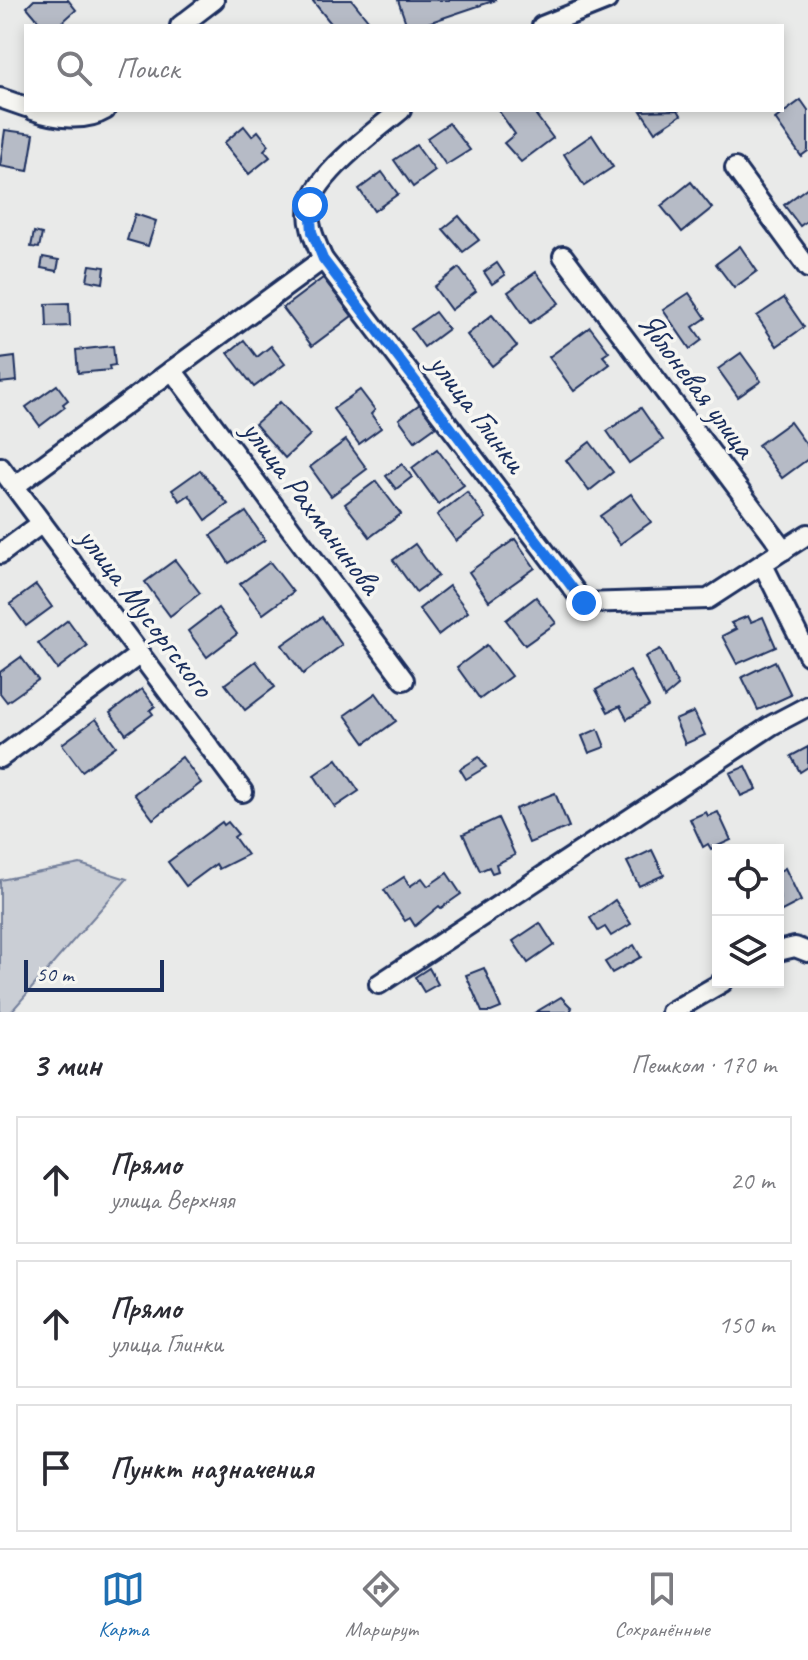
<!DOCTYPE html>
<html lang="ru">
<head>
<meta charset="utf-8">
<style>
	body { margin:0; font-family:Caveat,sans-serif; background:#f2f2f3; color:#2b2b33 }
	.controls { position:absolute; right:24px; bottom:24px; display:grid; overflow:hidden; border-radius:0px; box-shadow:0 4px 12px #0003 }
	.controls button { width:72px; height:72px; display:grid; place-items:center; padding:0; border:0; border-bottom:2px solid #e1e1e2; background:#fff; color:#2b2b33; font:40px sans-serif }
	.scale { position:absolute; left:24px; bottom:20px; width:140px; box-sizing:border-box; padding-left:8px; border:4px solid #1b2f5e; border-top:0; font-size:22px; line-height:28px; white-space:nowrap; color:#1b2f5e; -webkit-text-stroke:6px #f6f6f2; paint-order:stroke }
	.stop { position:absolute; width:24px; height:24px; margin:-18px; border:6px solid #1a73e8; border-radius:50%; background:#fff }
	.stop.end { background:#1a73e8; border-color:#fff; box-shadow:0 2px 8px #0008 }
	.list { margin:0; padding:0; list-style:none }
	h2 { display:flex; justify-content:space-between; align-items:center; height:104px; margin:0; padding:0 32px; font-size:34px }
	h2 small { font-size:26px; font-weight:400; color:#7c7c81 }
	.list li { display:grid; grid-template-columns:52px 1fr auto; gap:24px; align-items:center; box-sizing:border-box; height:128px; margin:0 16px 16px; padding:0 16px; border:2px solid #e1e1e2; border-radius:0px }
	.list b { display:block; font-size:30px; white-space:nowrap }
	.list p { margin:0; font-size:26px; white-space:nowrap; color:#7c7c81 }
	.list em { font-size:26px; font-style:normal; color:#7c7c81 }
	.icon { flex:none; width:44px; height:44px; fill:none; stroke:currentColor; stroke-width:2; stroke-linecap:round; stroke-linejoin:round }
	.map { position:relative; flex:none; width:808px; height:1012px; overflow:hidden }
	.search { position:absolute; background:#fff; box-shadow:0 4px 12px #0003; left:24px; right:24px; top:24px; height:88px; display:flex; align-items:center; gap:20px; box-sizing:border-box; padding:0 28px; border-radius:0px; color:#7c7c81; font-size:30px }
	.sheet { height:536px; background:#fff }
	nav { display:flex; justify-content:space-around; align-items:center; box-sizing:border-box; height:112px; border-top:2px solid #e1e1e2; background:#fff; font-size:22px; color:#7c7c81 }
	nav a { display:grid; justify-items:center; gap:4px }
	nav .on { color:#1f6fb2 }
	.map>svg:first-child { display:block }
</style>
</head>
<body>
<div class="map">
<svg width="808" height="1012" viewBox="0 0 808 1012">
	<rect width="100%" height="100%" fill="#e9eae9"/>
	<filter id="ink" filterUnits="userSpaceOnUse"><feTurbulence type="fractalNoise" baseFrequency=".0125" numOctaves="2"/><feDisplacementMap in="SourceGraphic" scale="16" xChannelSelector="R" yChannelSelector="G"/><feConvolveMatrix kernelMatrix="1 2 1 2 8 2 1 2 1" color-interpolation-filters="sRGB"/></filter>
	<g filter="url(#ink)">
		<polygon fill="#caced5" stroke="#727e9a" stroke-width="2" points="80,864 127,879 11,1012 0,1012 0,880"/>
		<g fill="#b6bbc6" stroke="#1b2f5e" stroke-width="2">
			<polygon points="34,0 68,0 76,10 58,26 43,26 27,7"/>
			<polygon points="312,0 352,0 372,25 333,26"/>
			<polygon points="398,0 496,0 419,26 407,26"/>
			<polygon points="801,100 808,110 808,151 801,156 775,119"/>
			<polygon points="498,110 532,110 553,138 521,162 504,143 515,134"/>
			<polygon points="678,110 681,115 655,132 641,111"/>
			<polygon points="449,123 470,150 446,165 427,138"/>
			<polygon points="244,126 252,136 258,131 269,145 264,150 270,157 249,174 224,143"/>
			<polygon points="5,130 34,134 28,171 0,166"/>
			<polygon points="592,135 613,167 584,186 564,154"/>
			<polygon points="416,145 435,171 413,187 394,160"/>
			<polygon points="382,172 398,194 374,211 359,189"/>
			<polygon points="691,182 712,208 682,232 661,206"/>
			<polygon points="808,187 808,220 800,226 784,205"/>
			<polygon points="135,214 156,221 148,246 127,240"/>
			<polygon points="459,216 479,240 463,252 443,229"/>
			<polygon points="34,232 42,234 39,248 31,247"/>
			<polygon points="740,246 757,271 734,288 716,264"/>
			<polygon points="43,257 59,260 57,271 41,268"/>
			<polygon points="497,263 505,275 492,284 484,272"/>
			<polygon points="90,265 105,267 103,283 87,280"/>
			<polygon points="459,268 476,291 451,310 434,287"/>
			<polygon points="536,272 559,303 530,323 508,292"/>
			<polygon points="323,278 352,316 312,346 283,308"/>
			<polygon points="689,293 706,318 693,327 702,340 690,349 663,310"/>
			<polygon points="784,298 804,327 777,346 757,316"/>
			<polygon points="69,303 70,326 47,327 46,304"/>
			<polygon points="435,312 448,329 424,347 411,329"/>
			<polygon points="492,315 517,346 492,366 467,335"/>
			<polygon points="590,327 609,352 603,356 610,364 574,391 549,357"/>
			<polygon points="244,340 257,357 271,346 285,364 254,387 228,353"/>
			<polygon points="113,346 115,365 109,366 110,370 78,373 76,350"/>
			<polygon points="741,353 761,381 738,397 718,369"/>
			<polygon points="15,357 17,381 0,383 0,359"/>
			<polygon points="57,385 68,400 63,404 65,407 40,426 26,407"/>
			<polygon points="360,390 375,410 371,414 381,428 359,444 333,409"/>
			<polygon points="280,402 310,435 285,458 255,424"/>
			<polygon points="420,404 436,426 415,441 399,419"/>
			<polygon points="641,408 663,440 629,463 607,431"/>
			<polygon points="790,422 808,447 808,459 782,478 758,445"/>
			<polygon points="346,440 367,469 331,496 310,467"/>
			<polygon points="590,442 613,472 589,491 566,460"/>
			<polygon points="437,449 464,485 438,504 412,468"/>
			<polygon points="402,464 412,477 396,489 386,476"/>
			<polygon points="200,470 228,504 206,520 189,495 180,501 172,490"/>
			<polygon points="376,481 401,514 370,537 345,504"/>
			<polygon points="467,492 486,518 456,541 437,515"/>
			<polygon points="631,494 651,522 620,544 600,516"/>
			<polygon points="246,512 265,540 229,563 211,535"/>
			<polygon points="515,539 535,568 489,601 469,572"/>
			<polygon points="415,544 438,576 416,592 393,560"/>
			<polygon points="175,560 200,593 170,616 145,582"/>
			<polygon points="270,562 293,592 263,614 240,584"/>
			<polygon points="36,585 52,607 26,626 10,604"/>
			<polygon points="449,586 468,612 438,635 419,609"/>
			<polygon points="536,597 556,623 525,645 506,620"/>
			<polygon points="218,608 237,634 207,657 188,631"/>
			<polygon points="748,616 751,622 763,617 776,647 737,664 722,636 736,629 731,623"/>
			<polygon points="322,617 342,645 303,674 282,645"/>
			<polygon points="68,620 87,646 57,669 38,643"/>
			<polygon points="487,645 511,676 480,699 457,667"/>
			<polygon points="660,649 678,686 664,698 645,657"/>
			<polygon points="21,657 38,680 7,702 0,693 0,672"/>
			<polygon points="256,661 275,687 245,710 225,684"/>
			<polygon points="775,661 791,695 758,710 742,677"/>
			<polygon points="630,671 649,706 627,719 620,706 608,712 596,690"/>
			<polygon points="142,689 155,706 150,710 153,714 126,734 110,713"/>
			<polygon points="376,693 396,721 365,743 345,715"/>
			<polygon points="694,712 705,735 685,744 675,720"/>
			<polygon points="96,719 116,746 82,771 62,744"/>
			<polygon points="598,729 605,747 589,753 582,736"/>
			<polygon points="808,747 808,767 800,772 791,756"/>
			<polygon points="182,757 201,783 153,819 134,794"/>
			<polygon points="479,757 486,767 466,779 460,769"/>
			<polygon points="337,759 359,791 335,807 314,775"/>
			<polygon points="746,766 757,789 741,796 730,773"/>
			<polygon points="555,793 569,827 529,843 515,809"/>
			<polygon points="706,812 708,816 718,812 731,840 711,849 708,844 703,847 690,819"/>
			<polygon points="498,818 515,855 496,864 498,871 492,873 489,867 480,871 463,834"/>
			<polygon points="222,822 224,825 228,822 238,834 234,837 247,855 219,869 216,864 186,886 168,862"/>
			<polygon points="652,850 664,875 639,886 627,862"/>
			<polygon points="785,868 801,901 780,912 778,872"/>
			<polygon points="447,873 461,894 441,908 439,906 415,926 410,918 405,921 384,890 404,877 410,886 422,878 428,886"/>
			<polygon points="615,900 631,924 611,936 605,927 598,931 590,918"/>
			<polygon points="540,923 554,945 528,963 513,941"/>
			<polygon points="634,945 641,957 612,973 605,962"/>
			<polygon points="429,968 438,984 424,992 415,977"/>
			<polygon points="484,968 501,1008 491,1012 482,1012 466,975"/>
			<polygon points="561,997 572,1008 570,1012 536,1012"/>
		</g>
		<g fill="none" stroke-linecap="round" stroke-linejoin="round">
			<g stroke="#1b2f5e" stroke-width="24">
				<g id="minor">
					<polyline points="180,26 214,0"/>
					<polyline points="542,26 607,0"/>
					<polyline points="0,98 26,107"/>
					<path d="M33 110C55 118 85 122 105 110"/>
					<path d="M401 110C376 130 317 174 310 205 306 223 316 243 323 259L584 603 708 599 808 534"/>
					<polyline points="735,168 808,268"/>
					<polyline points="563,256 784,550"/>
					<polyline points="172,370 404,680"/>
					<polyline points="0,467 243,792"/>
					<polyline points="15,486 323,259"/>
					<polyline points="0,554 42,523"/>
					<polyline points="763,565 808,655"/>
					<polyline points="0,758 140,654"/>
					<polyline points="778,951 795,947 808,952"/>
					<polyline points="379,984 772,725 808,706"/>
					<polyline points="671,1012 723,982"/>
				</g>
			</g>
			<use href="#minor" stroke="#f6f6f2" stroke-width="18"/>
		</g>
	</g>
	<g fill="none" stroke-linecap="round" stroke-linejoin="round" filter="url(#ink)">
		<polyline stroke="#1a73e8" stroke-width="10" points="310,205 312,232 323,259 584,603"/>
	</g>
	<g text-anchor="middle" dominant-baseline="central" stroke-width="7" stroke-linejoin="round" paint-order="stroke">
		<g font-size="32" fill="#1b2f5e" stroke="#f6f6f2">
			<text transform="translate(697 385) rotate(53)">Яблоневая улица</text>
			<text transform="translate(478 413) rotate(53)">улица Глинки</text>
			<text transform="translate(312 507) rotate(53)">улица Рахманинова</text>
			<text transform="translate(146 612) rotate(53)">улица Мусоргского</text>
		</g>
	</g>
</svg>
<div class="controls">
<button><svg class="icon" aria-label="locate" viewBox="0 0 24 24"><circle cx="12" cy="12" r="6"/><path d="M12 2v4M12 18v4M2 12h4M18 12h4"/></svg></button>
<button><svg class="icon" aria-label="layers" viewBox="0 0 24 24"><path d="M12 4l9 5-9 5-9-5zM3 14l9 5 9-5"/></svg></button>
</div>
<div class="scale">50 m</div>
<div class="stop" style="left:310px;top:205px"></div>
<div class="stop end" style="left:584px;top:603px"></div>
<div class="search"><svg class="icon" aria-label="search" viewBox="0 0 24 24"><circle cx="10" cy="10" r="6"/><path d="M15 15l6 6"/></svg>Поиск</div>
</div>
<section class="sheet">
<h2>3 мин<small>Пешком · 170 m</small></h2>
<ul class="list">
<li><svg class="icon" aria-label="ahead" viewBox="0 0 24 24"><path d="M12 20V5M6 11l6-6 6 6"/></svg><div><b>Прямо</b><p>улица Верхняя</p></div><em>20 m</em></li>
<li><svg class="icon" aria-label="ahead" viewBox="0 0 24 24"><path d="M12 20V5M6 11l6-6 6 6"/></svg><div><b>Прямо</b><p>улица Глинки</p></div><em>150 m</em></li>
<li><svg class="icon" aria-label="arrive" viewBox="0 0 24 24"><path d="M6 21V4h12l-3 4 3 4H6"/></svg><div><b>Пункт назначения</b></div></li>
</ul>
</section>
<nav>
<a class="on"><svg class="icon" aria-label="map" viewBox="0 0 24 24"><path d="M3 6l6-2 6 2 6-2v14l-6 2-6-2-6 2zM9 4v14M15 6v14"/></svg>Карта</a>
<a><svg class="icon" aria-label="directions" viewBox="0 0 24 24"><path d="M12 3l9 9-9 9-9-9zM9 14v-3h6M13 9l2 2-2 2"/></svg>Маршрут</a>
<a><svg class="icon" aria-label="saved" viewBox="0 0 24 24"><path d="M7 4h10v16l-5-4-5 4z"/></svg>Сохранённые</a>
</nav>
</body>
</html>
